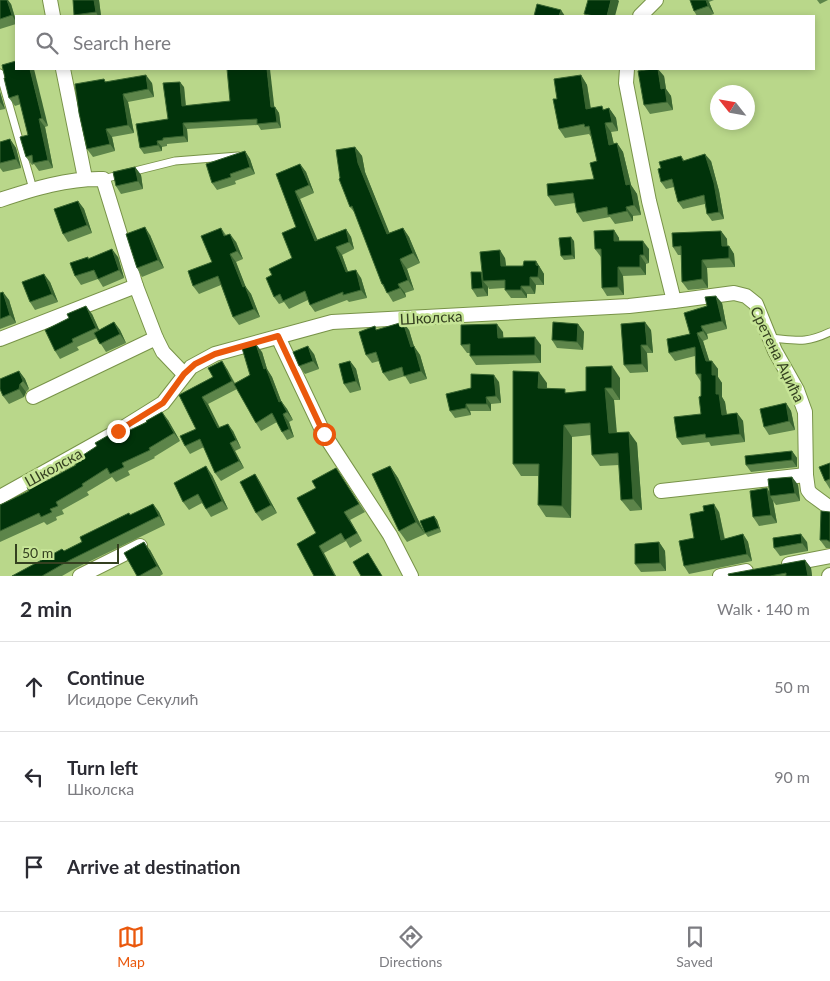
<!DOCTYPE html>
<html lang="en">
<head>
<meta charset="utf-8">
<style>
	body { margin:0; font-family:Lato,sans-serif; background:#f7f7f7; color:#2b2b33 }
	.compass { position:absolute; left:710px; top:85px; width:45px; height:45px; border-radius:50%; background:#fff; box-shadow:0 2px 8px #0003; rotate:301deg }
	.scale { position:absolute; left:15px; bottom:12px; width:104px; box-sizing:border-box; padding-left:5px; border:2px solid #344020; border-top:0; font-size:14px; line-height:18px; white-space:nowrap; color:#344020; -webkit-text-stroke:4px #c6e496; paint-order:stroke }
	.stop { position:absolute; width:15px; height:15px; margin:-11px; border:4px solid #ea580c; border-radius:50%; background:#fff }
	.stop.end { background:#ea580c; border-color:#fff; box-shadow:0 1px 5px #0008 }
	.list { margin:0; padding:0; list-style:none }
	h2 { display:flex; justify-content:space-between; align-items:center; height:65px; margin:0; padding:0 20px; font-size:21px }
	h2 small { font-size:16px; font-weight:400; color:#7c7c81 }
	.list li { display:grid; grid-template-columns:32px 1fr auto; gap:15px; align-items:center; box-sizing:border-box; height:90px; padding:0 20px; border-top:1px solid #e1e1e2 }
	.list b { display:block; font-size:19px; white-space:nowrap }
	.list p { margin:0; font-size:16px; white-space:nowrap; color:#7c7c81 }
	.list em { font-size:16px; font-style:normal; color:#7c7c81 }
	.icon { flex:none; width:28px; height:28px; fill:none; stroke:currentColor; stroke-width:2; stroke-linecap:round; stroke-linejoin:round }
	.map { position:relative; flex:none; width:830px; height:576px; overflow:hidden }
	.search { position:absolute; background:#fff; box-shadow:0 2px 8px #0003; left:15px; right:15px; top:15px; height:55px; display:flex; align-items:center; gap:12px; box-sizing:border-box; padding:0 18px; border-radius:0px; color:#7c7c81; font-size:19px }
	.sheet { height:335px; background:#fff }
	nav { display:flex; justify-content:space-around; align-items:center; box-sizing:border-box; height:70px; border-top:1px solid #e1e1e2; background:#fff; font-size:14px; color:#7c7c81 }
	nav a { display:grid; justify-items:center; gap:2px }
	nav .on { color:#ea580c }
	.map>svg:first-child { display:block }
</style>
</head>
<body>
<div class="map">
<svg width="830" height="576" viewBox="0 0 830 576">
	<rect width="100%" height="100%" fill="#b9d78a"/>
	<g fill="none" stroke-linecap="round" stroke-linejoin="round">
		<g stroke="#789348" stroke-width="9">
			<g id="lane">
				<polyline points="0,73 33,189"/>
				<polyline points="103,179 175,161 238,156"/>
				<path d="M770 338C796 340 805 344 830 332"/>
			</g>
		</g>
		<g stroke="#789348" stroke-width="16">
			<g id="street">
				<polyline points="50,0 53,16"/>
				<polyline points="640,16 656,0"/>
				<polyline points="63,69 85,178"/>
				<path d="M0 200C33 189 68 178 103 179L136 286 156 338 163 352 184 374"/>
				<polyline points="674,301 734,293 746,296 756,304 775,351 797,390 805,412 806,475 808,490 811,494 830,508"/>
				<polyline points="278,337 324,434 390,535 411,576"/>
				<polyline points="0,339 136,286"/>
				<polyline points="33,397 156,338"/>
				<polyline points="661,491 806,475"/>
				<polyline points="0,497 118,431 163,403 191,367 215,354 332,322 629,306 674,301 649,201 626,83 627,69"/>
				<polyline points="789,564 830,556"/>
				<polyline points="80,576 140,546"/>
				<polyline points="720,576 746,571"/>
				<polyline points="829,576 830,575"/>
			</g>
		</g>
		<use href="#lane" stroke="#fff" stroke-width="7"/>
		<use href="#street" stroke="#fff" stroke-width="14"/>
	</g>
	<g fill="#5d854a">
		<polygon points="0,0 11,4 16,20 16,24 0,29"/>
		<polygon points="73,0 99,0 101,16 75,16"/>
		<polygon points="690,0 714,0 709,2 714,14 708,16 697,16 694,11"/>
		<polygon points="817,0 828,0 820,4"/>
		<polygon points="16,61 48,126 45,127 53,168 39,171 34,164 32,165 26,157 28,135 21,104 15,106 9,98 5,78"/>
		<polygon points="581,75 587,85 591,108 605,109 609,108 616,118 618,131 611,132 614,144 617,143 623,152 631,185 637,194 641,215 633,216 633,221 615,224 610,217 583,222 577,213 575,203 555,206 548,196 594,179 597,161 591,137 589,134 565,138 559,129 557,99"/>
		<polygon points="664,76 666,89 671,96 673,110 650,114 644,105"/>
		<polygon points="104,79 106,82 152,83 154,97 128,102 134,133 112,137 115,151 93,157 87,149"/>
		<polygon points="184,87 186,105 275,107 279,113 281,128 261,130 258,125 187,129 188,142 167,144 167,146 162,147 162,151 144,154 140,148 168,119"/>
		<polygon points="0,92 5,109 0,110"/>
		<polygon points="10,139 16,148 21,168 3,172 0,168 0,142"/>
		<polygon points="355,147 362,156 365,172 389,233 403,228 409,237 420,263 407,269 414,290 405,293 406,297 393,302 382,284 355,213 350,207 340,178"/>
		<polygon points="245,151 250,159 255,174 235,181 236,184 217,190 212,183"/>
		<polygon points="681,156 684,160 711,161 719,191 724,219 712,221 707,214 705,204 683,209 678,202 674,187 666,189 661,182 661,168"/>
		<polygon points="300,164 306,172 314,193 300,199 317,240 346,229 351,237 354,249 342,255 348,272 361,278 367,298 349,302 347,300 315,312 310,305 308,300 289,309 284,302 279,304 274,297 272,275 292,258 296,227 276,174"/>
		<polygon points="135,167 141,175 143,189 121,194 116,186"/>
		<polygon points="78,201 84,209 92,233 68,242 63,234"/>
		<polygon points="221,228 226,235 236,242 243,259 236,262 245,286 251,294 260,317 239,325 233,317 221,285 199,294 193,286 212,262"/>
		<polygon points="614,230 619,238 619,241 649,249 649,263 646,264 646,275 623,276 624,295 607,296 602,288 601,257 595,249"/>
		<polygon points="721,231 727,239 727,246 729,246 734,254 735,267 707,268 708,288 688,290 682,282 681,255 678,255 673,247"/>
		<polygon points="150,235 164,268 142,277 137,268"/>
		<polygon points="574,241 575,259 564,260 561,256"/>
		<polygon points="118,257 124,278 103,287 98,279 81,285 75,276 89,258"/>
		<polygon points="505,258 506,266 523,266 536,261 544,274 544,285 536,285 535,294 527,294 527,298 511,298 505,290 505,288 489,289 488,287 488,296 477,297 472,289 481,272"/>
		<polygon points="50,282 58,302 35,310 30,302"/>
		<polygon points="0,293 9,300 16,323 0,329"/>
		<polygon points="722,303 727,329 707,334 708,339 703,341 709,361 712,361 718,369 718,377 722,383 722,397 725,402 727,415 737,413 743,421 745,442 711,446 709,442 682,445 677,438 701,414 701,382 696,374 695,356 675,361 669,353 690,334"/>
		<polygon points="92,314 99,330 114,322 120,330 126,343 106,352 97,338 77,347 79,350 60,359 55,351"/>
		<polygon points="578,324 584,332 583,350 557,348 552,340"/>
		<polygon points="377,329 409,330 414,347 420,355 427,379 410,384 405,376 389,381 383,373 379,361 372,363 366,355"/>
		<polygon points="651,330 653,353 647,353 648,372 630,373 624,365"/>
		<polygon points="503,332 503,338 541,345 541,363 476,365 470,356 470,353 467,353 461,345"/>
		<polygon points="262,352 267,369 272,377 281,401 287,409 293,420 289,422 294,437 287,440 282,432 277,422 261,431 256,423 237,389 208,404 219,428 233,431 241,448 235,451 244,468 221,481 215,473 204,447 190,454 185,446 196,429 179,395 213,377 227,369 235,383 250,375"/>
		<polygon points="314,354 319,369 305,374 299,366"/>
		<polygon points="350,361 356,369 361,390 350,393 344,384"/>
		<polygon points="19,371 25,379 29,389 26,392 24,397 9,404 3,396"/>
		<polygon points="620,378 620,400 614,400 616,433 637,443 642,510 630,511 621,500 619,465 600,466 592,455 591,435 572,437 571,518 546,517 538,505 538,476 521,476 513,464 547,383 547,388 567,393 586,391"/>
		<polygon points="499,382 501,403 491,404 491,411 470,411 471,415 455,418 450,411 471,388"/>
		<polygon points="786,403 791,411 795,430 769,435 764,427"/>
		<polygon points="168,420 180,441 154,457 155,458 128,471 130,475 116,482 112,477 87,492 89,495 62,510 64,514 56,517 57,520 47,525 44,522 0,542 0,505 29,491 76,465 109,435 112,439"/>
		<polygon points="792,451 797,458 797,467 751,472 746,465"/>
		<polygon points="830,463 830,489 825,481"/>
		<polygon points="390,466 398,478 425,534 407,542 399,531"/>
		<polygon points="336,468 365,512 350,520 362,541 350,548 346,541 324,553 314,576 316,533 316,488"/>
		<polygon points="255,474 260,482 277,513 262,521 256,513"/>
		<polygon points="212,475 228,509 211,517 202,503 189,510 183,502"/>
		<polygon points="792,477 798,485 800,501 776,505 773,501 777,523 759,526 753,517 767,488 769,492"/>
		<polygon points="153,504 159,512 165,525 76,568 62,576 12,576 64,551"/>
		<polygon points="719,512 725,539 743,534 748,542 752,561 689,574 684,566 694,538"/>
		<polygon points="830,512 830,548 826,548 820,540"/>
		<polygon points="434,516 437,520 441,532 428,537 425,533"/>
		<polygon points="659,542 665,551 666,571 641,572 635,564"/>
		<polygon points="807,542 808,551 780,556 774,548"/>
		<polygon points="150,550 163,574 160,576 137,576"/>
		<polygon points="805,560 811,568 812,576 729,576"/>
	</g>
	<g fill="#386430">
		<polygon points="7,0 8,0 11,4 16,22 12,15"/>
		<polygon points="94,0 99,0 101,16 98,16 96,12"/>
		<polygon points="611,0 618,0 619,1 615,16 607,16"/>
		<polygon points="706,0 708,0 709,2 714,14 708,6"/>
		<polygon points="561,10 565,16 559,16"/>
		<polygon points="30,69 34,69 48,126 42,118"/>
		<polygon points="267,69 270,69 275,113 271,107"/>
		<polygon points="658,69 664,76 666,89 671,96 673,110 667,102 661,89"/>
		<polygon points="146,75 152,83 154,97 148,89"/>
		<polygon points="581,75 587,85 592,119 586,109"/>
		<polygon points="180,82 184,87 186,111 182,106"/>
		<polygon points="0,92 5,109 0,102"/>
		<polygon points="123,94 128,102 134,133 128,125"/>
		<polygon points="275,107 279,113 281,128 277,122"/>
		<polygon points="609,108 616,118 618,131 612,122"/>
		<polygon points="39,119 45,127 53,168 48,160"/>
		<polygon points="183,123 187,129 188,142 184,136"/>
		<polygon points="605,123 611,132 616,154 609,145"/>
		<polygon points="106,129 112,137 115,151 110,144"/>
		<polygon points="10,139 16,148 21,168 16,159"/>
		<polygon points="157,141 162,147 162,151 158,145"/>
		<polygon points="617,143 623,152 631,185 637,194 641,215 634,205 626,185"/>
		<polygon points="355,147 362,156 365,172 394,244 387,234 358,163"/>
		<polygon points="245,151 250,159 255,174 250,167"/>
		<polygon points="705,154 711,161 719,191 724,219 719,212"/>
		<polygon points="300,164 306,172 314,193 309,185"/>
		<polygon points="135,167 141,175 143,189 138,181"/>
		<polygon points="295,191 300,199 321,248 315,241"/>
		<polygon points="78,201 84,209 92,233 87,225"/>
		<polygon points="626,207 633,216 633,221 627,211"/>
		<polygon points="145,227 150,235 164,268 158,260"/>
		<polygon points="403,228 409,237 420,263 413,253"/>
		<polygon points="346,229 351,237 354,249 349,242"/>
		<polygon points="614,230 619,238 620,249 614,241"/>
		<polygon points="721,231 727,239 728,254 722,246"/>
		<polygon points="230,234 236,242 243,259 237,251"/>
		<polygon points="571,237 574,241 575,259 572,255"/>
		<polygon points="643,241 649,249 649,263 644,255"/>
		<polygon points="729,246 734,254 735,267 729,258"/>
		<polygon points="336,247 342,255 351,280 346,272"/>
		<polygon points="112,249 118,257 124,278 119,270"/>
		<polygon points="500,250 505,258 507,274 501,266"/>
		<polygon points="230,254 236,262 249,295 243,287"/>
		<polygon points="640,255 646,264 646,275 640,267"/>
		<polygon points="400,259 407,269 414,290 408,280"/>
		<polygon points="702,260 707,268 708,288 702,279"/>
		<polygon points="536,261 544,274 544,285 538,277 536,265"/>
		<polygon points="618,267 623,276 624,295 618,287"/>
		<polygon points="356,270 361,278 367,298 361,290"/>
		<polygon points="481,272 487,280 483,281 488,287 488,296 483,288"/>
		<polygon points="44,274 50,282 58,302 52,294"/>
		<polygon points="530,277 536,285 535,294 530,286"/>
		<polygon points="398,284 405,293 406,297 400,288"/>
		<polygon points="245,286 251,294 260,317 254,309"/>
		<polygon points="521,286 527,294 527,298 521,290"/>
		<polygon points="3,292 9,300 16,323 10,315"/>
		<polygon points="716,296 722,303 727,329 722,321"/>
		<polygon points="86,306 92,314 102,336 96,328"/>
		<polygon points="114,322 120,330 126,343 120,334"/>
		<polygon points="403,322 409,330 417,356 411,347"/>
		<polygon points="645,322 651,330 653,353 647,345"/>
		<polygon points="497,324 503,332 504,346 498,338"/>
		<polygon points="578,324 584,332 583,350 577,342"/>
		<polygon points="701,326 707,334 708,339 703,331"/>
		<polygon points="697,333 703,341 712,369 706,361"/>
		<polygon points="535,337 541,345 541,363 535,355"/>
		<polygon points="256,344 262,352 267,369 272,377 285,411 279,402 264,369"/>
		<polygon points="641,345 647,353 648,372 642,364"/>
		<polygon points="308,346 314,354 319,369 313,361"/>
		<polygon points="414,346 420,355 427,379 421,371"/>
		<polygon points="222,361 227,369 237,389 232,381"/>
		<polygon points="350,361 356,369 361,390 356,381"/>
		<polygon points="712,361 718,369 718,377 722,383 722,397 725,402 728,423 722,415 716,394 712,375"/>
		<polygon points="612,366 620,378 620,400 612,388"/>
		<polygon points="19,371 25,379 29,389 23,381"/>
		<polygon points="539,372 547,383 546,400 538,388"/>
		<polygon points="494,375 499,382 501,403 496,396"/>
		<polygon points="20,384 26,392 24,397 19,389"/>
		<polygon points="605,388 614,400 618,445 609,433"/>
		<polygon points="202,397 208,404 224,436 218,428"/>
		<polygon points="486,397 491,404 491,411 487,404"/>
		<polygon points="281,401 287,409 293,420 287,412"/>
		<polygon points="786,403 791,411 795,430 789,421"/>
		<polygon points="466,404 470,411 471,415 466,408"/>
		<polygon points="162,412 168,420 180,441 174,433"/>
		<polygon points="737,413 743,421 745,442 740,434"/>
		<polygon points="283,414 289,422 294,437 289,429"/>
		<polygon points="228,424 233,431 241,448 236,440"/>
		<polygon points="564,425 572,437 571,518 562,506"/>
		<polygon points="629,432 637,443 642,510 633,499"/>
		<polygon points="230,443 235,451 244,468 239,461"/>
		<polygon points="792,451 797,458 797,467 792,460"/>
		<polygon points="206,466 212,475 228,509 222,501"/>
		<polygon points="390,466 398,478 425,534 416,522"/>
		<polygon points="255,474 260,482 277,513 271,505"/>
		<polygon points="792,477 798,485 800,501 795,493"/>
		<polygon points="767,488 772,496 770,496 773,501 777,523 771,515"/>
		<polygon points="153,504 159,512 165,525 159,516"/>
		<polygon points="714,504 719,512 726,547 721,540"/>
		<polygon points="344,512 350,520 362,541 357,533"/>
		<polygon points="434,516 437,520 441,532 439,528"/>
		<polygon points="743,534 748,542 752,561 747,554"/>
		<polygon points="801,534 807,542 808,551 802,543"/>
		<polygon points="144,542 150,550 163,574 157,566"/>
		<polygon points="659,542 665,551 666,571 660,563"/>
		<polygon points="319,546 324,553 336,576 335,576"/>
		<polygon points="805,560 811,568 812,576 808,576"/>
	</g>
	<g fill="#01330a" stroke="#386430">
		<polygon points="0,0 7,0 12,15 0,19"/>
		<polygon points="73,0 94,0 96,12 74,15"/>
		<polygon points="588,0 611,0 607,16 594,16 584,14"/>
		<polygon points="690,0 706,0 708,6 694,11"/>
		<polygon points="537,4 561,10 559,16 534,16"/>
		<polygon points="16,61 16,69 30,69 42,118 39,119 48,160 33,163 32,155 26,157 20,137 28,135 18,95 9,98 4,78 5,78 2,65"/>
		<polygon points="227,69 267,69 271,107 275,107 277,122 257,124 257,119 183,123 184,136 163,138 163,140 157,141 158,145 140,148 136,124 168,119 163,83 180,82 182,106 230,101"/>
		<polygon points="653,69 658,69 661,89 665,88 667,102 644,105 638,71"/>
		<polygon points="146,75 148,89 123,94 128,125 106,129 110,144 87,149 79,113 75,84 104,79 105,82"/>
		<polygon points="581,75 586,109 602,106 603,110 609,108 612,122 605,123 609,145 617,143 626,185 630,184 634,205 626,207 627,211 608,215 607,207 577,213 573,193 548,196 547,184 594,179 590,163 597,161 589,126 585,127 584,124 559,129 553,99 557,99 554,79"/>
		<polygon points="10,139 16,159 0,163 0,142"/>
		<polygon points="355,147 358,163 387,234 403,228 413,253 400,259 408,280 398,284 400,288 387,293 383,284 382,284 352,206 350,207 339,179 340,178 336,150"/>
		<polygon points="245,151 250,167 230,174 231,177 212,183 206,164"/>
		<polygon points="705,154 714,183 719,212 707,214 704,195 678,202 672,179 661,182 658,169 661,168 659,162 681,156 683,161"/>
		<polygon points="300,164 309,185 295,191 315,241 346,229 349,242 336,247 346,272 356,270 361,290 343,295 343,292 310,305 305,291 283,301 280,294 274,297 266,278 272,275 269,269 292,258 282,233 296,227 276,174"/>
		<polygon points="135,167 138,181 116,186 113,172"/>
		<polygon points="78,201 87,225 63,234 54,209"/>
		<polygon points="145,227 158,260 137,268 126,234"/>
		<polygon points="221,228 224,236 230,234 237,251 230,254 243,287 245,286 254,309 233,317 218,276 193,286 188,271 212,262 201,236"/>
		<polygon points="614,230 614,241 643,241 644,255 640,255 640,267 618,267 618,287 602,288 601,249 595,249 594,231"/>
		<polygon points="721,231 722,246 729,246 729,258 702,260 702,279 682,282 681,246 673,247 672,233"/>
		<polygon points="571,237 572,255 561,256 559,238"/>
		<polygon points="112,249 119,270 98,279 94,270 75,276 70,263 88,257 88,259"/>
		<polygon points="500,250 501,266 523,266 524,261 536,261 536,265 539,266 538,277 530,277 530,286 521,286 521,290 505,290 505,280 483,281 480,252"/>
		<polygon points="471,272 481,272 483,288 472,289"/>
		<polygon points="44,274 52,294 30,302 22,282"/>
		<polygon points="3,292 10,315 0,319 0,293"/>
		<polygon points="716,296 722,321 701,326 703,331 697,333 706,361 712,361 712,375 716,375 716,394 719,394 722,415 737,413 740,434 706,438 705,434 677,438 674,417 701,414 699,397 701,396 701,374 696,374 695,347 669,353 667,339 690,334 684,313 707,306 705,297"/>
		<polygon points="86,306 96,328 72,339 73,342 55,351 45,330 69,318 67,314"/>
		<polygon points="114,322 120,334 100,344 94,333"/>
		<polygon points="403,322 411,347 414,346 421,371 404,376 402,367 383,373 376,352 366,355 359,332 375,326 376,330"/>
		<polygon points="553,322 578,324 577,342 552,340"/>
		<polygon points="645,322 647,345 641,345 642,364 624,365 621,324"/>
		<polygon points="497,324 498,338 535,337 535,355 470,356 470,344 461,345 461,325"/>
		<polygon points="256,344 264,369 266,368 279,402 281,401 287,412 283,414 289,429 282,432 272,413 256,423 234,384 250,375 242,348"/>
		<polygon points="308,346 313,361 299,366 293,352"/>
		<polygon points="222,361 232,381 202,397 218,428 228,424 236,440 230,443 239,461 215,473 200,439 185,446 180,436 196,429 179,395 213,377 208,368"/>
		<polygon points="350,361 356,381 344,384 339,364"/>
		<polygon points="612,366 612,388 605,388 609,433 629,432 633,499 621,500 618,453 592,455 590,423 564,425 562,506 538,505 539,464 513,464 513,371 539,372 538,388 565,389 565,393 586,391 586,367"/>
		<polygon points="19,371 23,381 20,384 19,389 3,396 0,389 0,379"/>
		<polygon points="471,374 494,375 496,396 486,397 487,404 466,404 466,408 450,411 446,394 471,388"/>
		<polygon points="786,403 789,421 764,427 760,409"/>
		<polygon points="162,412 174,433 149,448 150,450 122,463 124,467 110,474 107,468 82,484 83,486 56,502 58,506 50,509 52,512 41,517 39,513 0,531 0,505 29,491 27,487 45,479 46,481 76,465 74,461 97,446 95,443 109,435 111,439 147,422 146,421"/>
		<polygon points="792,451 792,460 746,465 745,456"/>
		<polygon points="830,463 830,479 825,481 819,467"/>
		<polygon points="206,466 222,501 206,509 198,494 183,502 174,483"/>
		<polygon points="390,466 416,522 399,531 372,474"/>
		<polygon points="336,468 359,504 344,512 357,533 345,540 341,533 319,546 335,576 314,576 297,544 316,533 297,498 316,488 312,481"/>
		<polygon points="255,474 271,505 256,513 240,482"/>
		<polygon points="792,477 795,493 770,496 768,479"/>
		<polygon points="767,488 771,515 753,517 750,491"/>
		<polygon points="153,504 159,516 70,560 42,576 12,576 62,549 64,551 82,542 80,537 129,513 130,515"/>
		<polygon points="714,504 721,540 743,534 747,554 684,566 679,541 694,538 690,514 704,511 703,506"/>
		<polygon points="821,511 830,512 830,542 827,540 820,540"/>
		<polygon points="434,516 439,528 425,533 420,521"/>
		<polygon points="801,534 802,543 774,548 773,538"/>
		<polygon points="144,542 157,566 139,576 137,576 124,553"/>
		<polygon points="659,542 660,563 635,564 635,544"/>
		<polygon points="368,553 382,576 361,576 353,562"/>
		<polygon points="805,560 808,576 786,576 786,573 770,576 729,576 728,574"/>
	</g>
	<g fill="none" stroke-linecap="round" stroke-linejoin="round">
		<polyline stroke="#ea580c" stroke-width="6" points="118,431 163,403 184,374 195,364 215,354 278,336 324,434"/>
	</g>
	<g text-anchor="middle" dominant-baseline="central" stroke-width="5" stroke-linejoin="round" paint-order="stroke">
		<g font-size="15" fill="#344020" stroke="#c6e496">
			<text transform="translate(431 317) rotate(-3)">Школска</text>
			<text transform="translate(778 354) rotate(64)">Сретена Аџића</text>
			<text transform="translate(53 467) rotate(-29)">Школска</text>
		</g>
	</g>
</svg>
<svg class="compass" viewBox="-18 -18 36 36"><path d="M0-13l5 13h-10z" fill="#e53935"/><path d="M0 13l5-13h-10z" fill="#7c7c81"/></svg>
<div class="scale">50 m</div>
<div class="stop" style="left:324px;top:434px"></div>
<div class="stop end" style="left:118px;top:431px"></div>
<div class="search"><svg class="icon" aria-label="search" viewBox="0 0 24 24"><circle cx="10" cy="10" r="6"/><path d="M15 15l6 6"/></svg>Search here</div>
</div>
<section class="sheet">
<h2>2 min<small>Walk · 140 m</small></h2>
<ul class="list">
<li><svg class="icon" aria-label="ahead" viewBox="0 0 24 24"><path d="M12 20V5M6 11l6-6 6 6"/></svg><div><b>Continue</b><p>Исидоре Секулић</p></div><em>50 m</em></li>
<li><svg class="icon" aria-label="left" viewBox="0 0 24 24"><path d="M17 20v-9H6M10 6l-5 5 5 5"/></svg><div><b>Turn left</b><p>Школска</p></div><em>90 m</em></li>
<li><svg class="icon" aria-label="arrive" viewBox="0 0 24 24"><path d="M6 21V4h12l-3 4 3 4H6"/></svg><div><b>Arrive at destination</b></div></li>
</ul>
</section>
<nav>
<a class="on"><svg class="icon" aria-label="map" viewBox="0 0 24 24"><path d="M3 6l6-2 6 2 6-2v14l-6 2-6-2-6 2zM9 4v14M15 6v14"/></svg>Map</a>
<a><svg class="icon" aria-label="directions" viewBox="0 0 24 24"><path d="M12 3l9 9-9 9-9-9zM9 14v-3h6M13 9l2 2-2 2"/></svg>Directions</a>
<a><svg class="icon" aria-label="saved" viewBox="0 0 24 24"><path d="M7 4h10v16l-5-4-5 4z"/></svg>Saved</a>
</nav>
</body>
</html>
